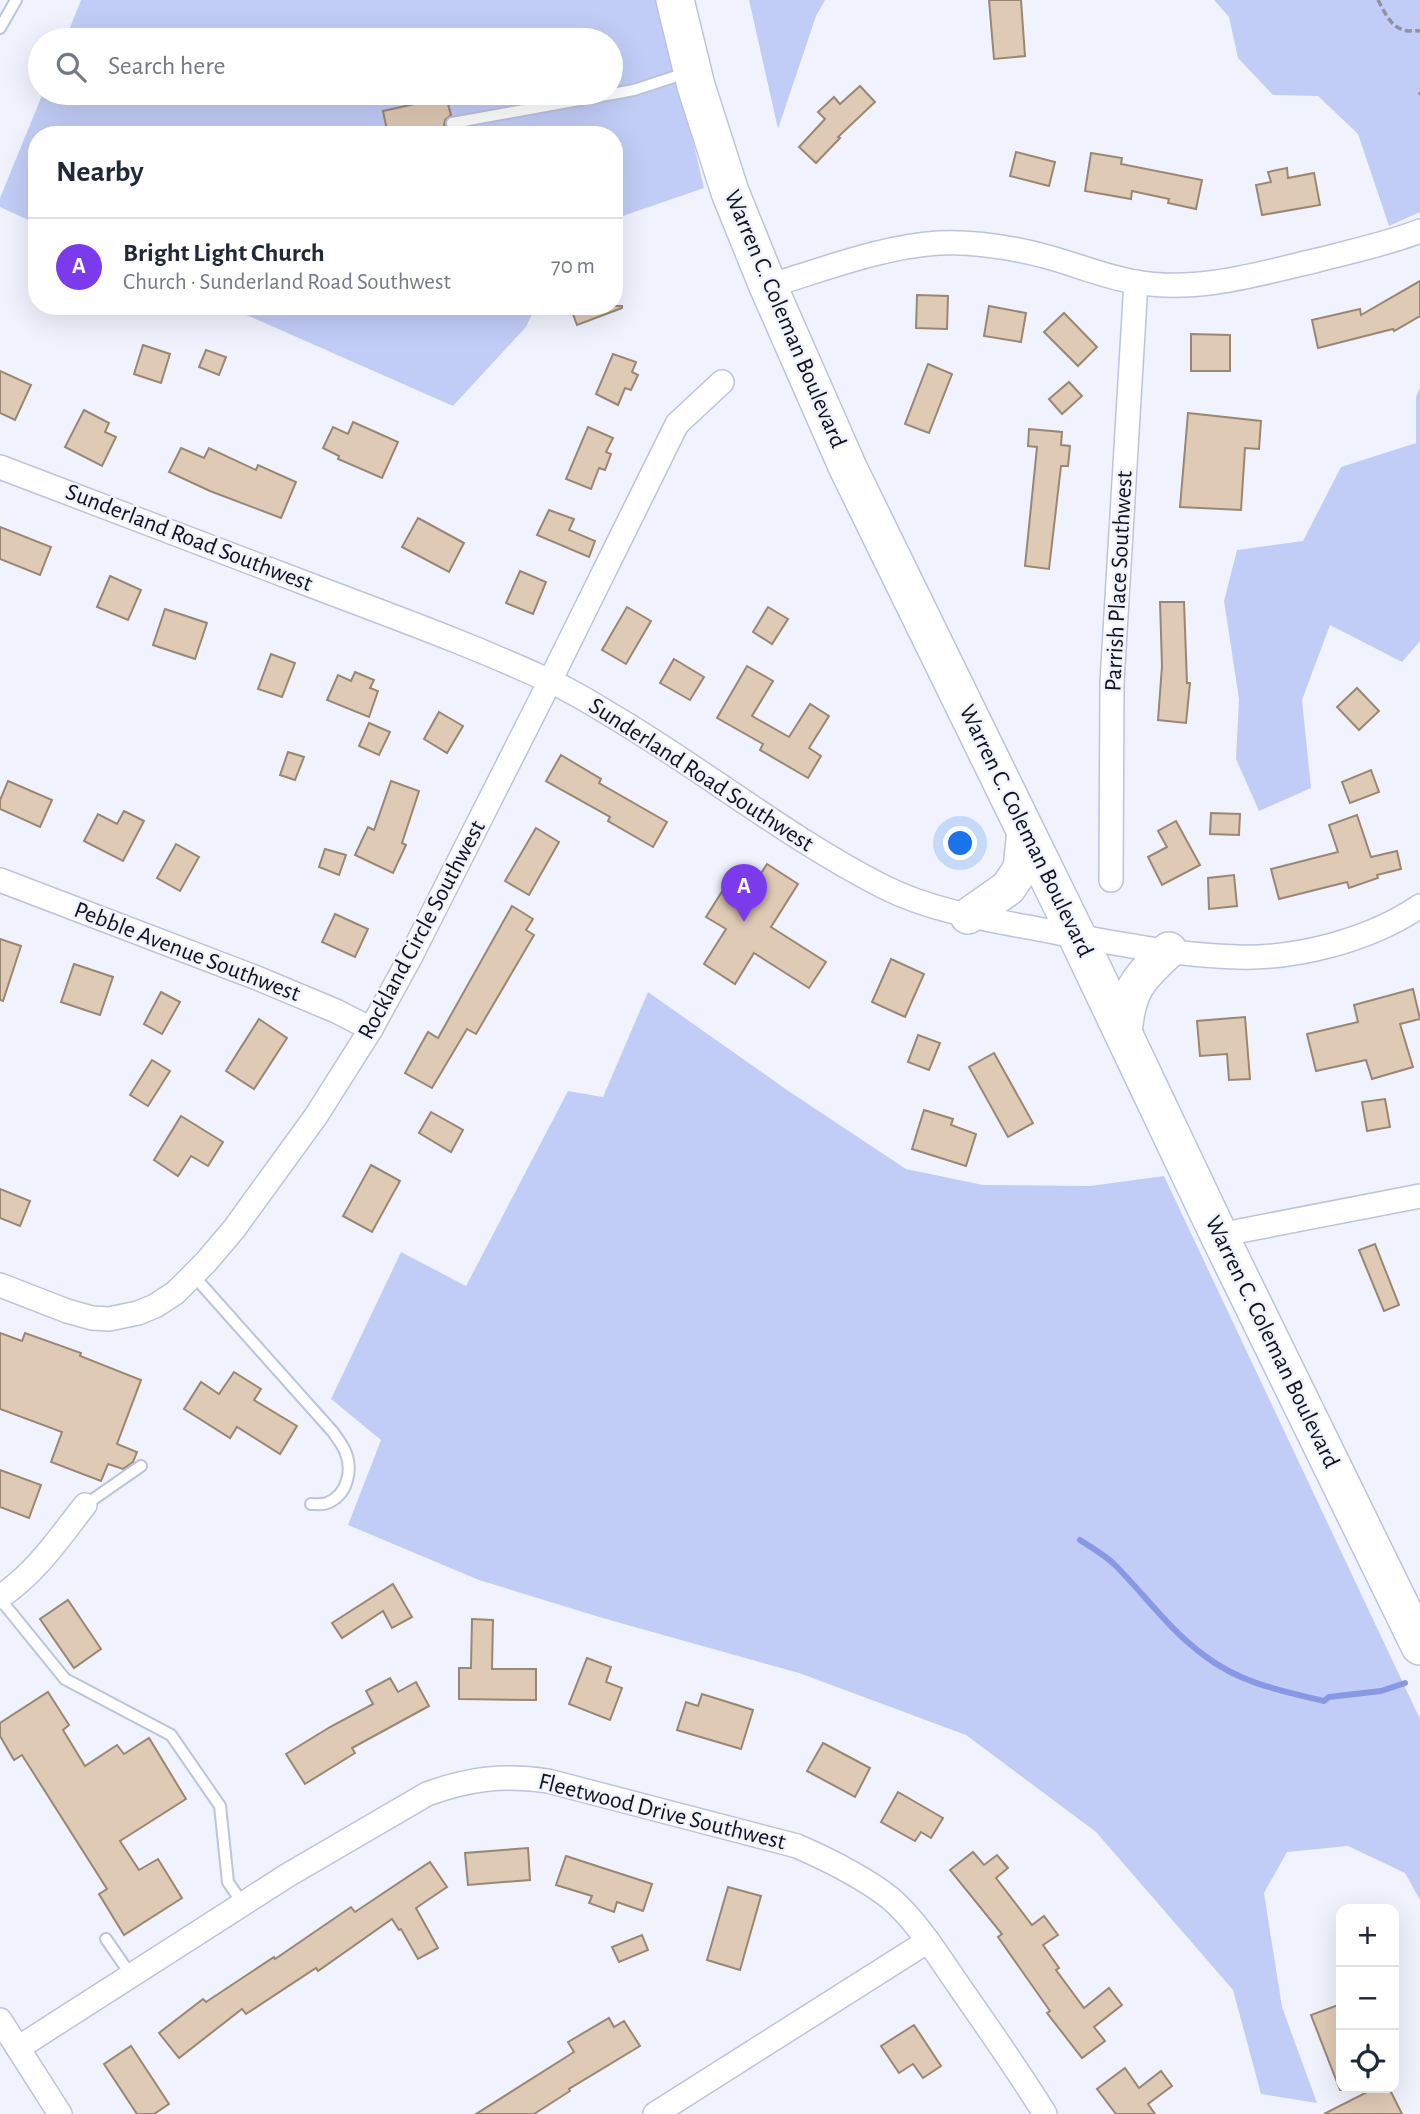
<!DOCTYPE html>
<html lang="en">
<head>
<meta charset="utf-8">
<style>
	body { margin:0; font-family:"Alegreya Sans",sans-serif; background:#f2f2f3; color:#1f2937 }
	.controls { position:absolute; right:21px; bottom:21px; display:grid; overflow:hidden; border-radius:14px; box-shadow:0 7px 28px #0002 }
	.controls button { width:63px; height:63px; display:grid; place-items:center; padding:0; border:0; border-bottom:2px solid #e0e1e3; background:#fff; color:#1f2937; font:35px sans-serif }
	.you { position:absolute; left:961px; top:844px; width:24px; height:24px; margin:-18px; border:5px solid #fff; border-radius:50%; background:#1a73e8; box-shadow:0 0 0 10px #1a73e833 }
	.badge { display:grid; place-items:center; width:46px; height:46px; border-radius:50%; background:#7c3aed; color:#fff; font-size:23px; font-weight:700 }
	.pin { position:absolute; translate:-50% -58px; filter:drop-shadow(0 2px 4px #0008) }
	.pin::after { content:''; position:absolute; top:37px; width:24px; height:21px; background:inherit; clip-path:polygon(0 0,100% 0,50% 100%) }
	.list { margin:0; padding:0; list-style:none }
	h2 { display:flex; justify-content:space-between; align-items:center; height:91px; margin:0; padding:0 28px; font-size:30px }
	h2 small { font-size:23px; font-weight:400; color:#747a83 }
	.list li { display:grid; grid-template-columns:46px 1fr auto; gap:21px; align-items:center; box-sizing:border-box; height:98px; padding:0 28px; border-top:2px solid #e0e1e3 }
	.list b { display:block; font-size:26px; white-space:nowrap }
	.list p { margin:0; font-size:23px; white-space:nowrap; color:#747a83 }
	.list em { font-size:23px; font-style:normal; color:#747a83 }
	.icon { flex:none; width:38px; height:38px; fill:none; stroke:currentColor; stroke-width:2; stroke-linecap:round; stroke-linejoin:round }
	.map { position:relative; flex:none; width:1420px; height:2114px; overflow:hidden }
	.search { position:absolute; background:#fff; box-shadow:0 7px 28px #0002; left:28px; top:28px; width:595px; height:77px; display:flex; align-items:center; gap:18px; box-sizing:border-box; padding:0 24px; border-radius:38px; color:#747a83; font-size:26px }
	.panel { position:absolute; background:#fff; box-shadow:0 7px 28px #0002; left:28px; top:126px; width:595px; height:189px; border-radius:28px }
	.map>svg:first-child { display:block }
</style>
</head>
<body>
<div class="map">
<svg width="1420" height="2114" viewBox="0 0 1420 2114">
	<rect width="100%" height="100%" fill="#f0f3fe"/>
	<g fill="#c2cdf7">
		<polygon points="81,0 660,0 704,188 614,219 614,135 37,135 37,224 0,207 0,198 43,93 611,93 611,40 65,40"/>
		<polygon points="749,0 825,0 816,16 778,129"/>
		<polygon points="1214,0 1420,0 1420,212 1389,226 1358,134 1318,96 1273,95 1238,58 1229,17"/>
		<polygon points="226,306 536,306 526,327 453,406"/>
		<polygon points="1420,387 1420,641 1402,662 1330,625 1302,700 1311,788 1259,811 1236,759 1239,699 1224,601 1237,550 1303,541 1341,467 1416,443 1416,397"/>
		<polygon points="648,992 787,1090 906,1169 983,1185 1090,1186 1164,1176 1420,1719 1420,1900 1405,1873 1348,1846 1287,1852 1264,1893 1282,2007 1317,2103 1261,2094 1233,1990 1096,1832 966,1735 799,1673 606,1619 479,1580 348,1525 381,1440 331,1399 401,1252 466,1286 568,1091 603,1097"/>
	</g>
	<g fill="none" stroke-linecap="round" stroke-linejoin="round">
		<path stroke="#8898e5" stroke-width="6" d="M1080 1540C1092 1548 1105 1555 1115 1565 1145 1595 1170 1631 1205 1656 1240 1683 1282 1691 1324 1701L1329 1697 1381 1691 1405 1683"/>
	</g>
	<g fill="#dfcab5" stroke="#9a8773" stroke-width="2">
		<polygon points="989,0 1021,0 1025,56 994,59"/>
		<polygon points="860,86 875,102 838,137 840,138 816,163 799,147 825,119 818,112 834,97 840,104"/>
		<polygon points="446,97 451,115 445,120 444,125 449,130 454,131 455,135 388,135 383,111"/>
		<polygon points="1016,152 1055,162 1049,186 1010,176"/>
		<polygon points="1091,153 1122,158 1121,164 1202,180 1196,209 1168,203 1169,199 1132,191 1131,199 1085,191"/>
		<polygon points="1287,168 1288,178 1314,173 1320,205 1262,215 1256,185 1271,182 1268,172"/>
		<polygon points="1420,281 1420,316 1394,331 1393,329 1318,348 1312,320 1360,309 1361,315"/>
		<polygon points="917,295 948,296 947,329 916,328"/>
		<polygon points="570,306 622,306 622,308 577,325"/>
		<polygon points="989,306 1026,313 1021,342 984,336"/>
		<polygon points="1064,313 1097,347 1078,366 1044,332"/>
		<polygon points="1191,334 1230,335 1230,371 1191,371"/>
		<polygon points="143,345 170,354 161,383 134,374"/>
		<polygon points="206,350 226,357 219,375 199,367"/>
		<polygon points="613,354 636,362 632,372 638,375 631,390 625,388 618,405 596,394"/>
		<polygon points="928,364 952,374 929,433 905,424"/>
		<polygon points="0,371 31,385 15,420 0,413"/>
		<polygon points="1069,382 1082,396 1062,414 1049,399"/>
		<polygon points="84,410 109,423 105,432 116,437 102,466 65,447"/>
		<polygon points="1188,413 1261,421 1259,449 1245,448 1241,510 1180,507"/>
		<polygon points="353,422 398,442 382,478 338,459 339,456 323,448 333,427 348,434"/>
		<polygon points="588,427 613,438 606,452 611,454 605,470 599,468 591,489 566,479"/>
		<polygon points="1029,429 1062,432 1061,445 1070,446 1068,466 1061,466 1049,569 1025,566 1037,447 1028,446"/>
		<polygon points="181,448 204,458 209,448 256,470 258,465 296,482 281,518 210,491 169,472"/>
		<polygon points="549,510 574,519 569,530 595,541 589,557 537,535"/>
		<polygon points="418,518 464,543 449,572 402,547"/>
		<polygon points="0,527 51,547 40,575 0,559"/>
		<polygon points="520,571 546,582 533,614 506,603"/>
		<polygon points="110,576 141,590 128,620 97,607"/>
		<polygon points="1160,602 1184,602 1187,683 1190,683 1186,723 1158,720 1162,666"/>
		<polygon points="627,607 651,621 626,664 602,650"/>
		<polygon points="768,607 788,619 772,644 753,632"/>
		<polygon points="165,609 207,623 195,659 153,645"/>
		<polygon points="271,654 295,663 282,697 258,689"/>
		<polygon points="674,659 704,677 690,700 660,683"/>
		<polygon points="747,666 773,681 752,716 789,737 810,704 829,716 809,748 821,756 808,778 760,750 763,744 717,718"/>
		<polygon points="355,672 374,680 370,688 378,691 369,717 327,700 338,675 351,681"/>
		<polygon points="1357,688 1379,711 1359,730 1337,707"/>
		<polygon points="439,712 463,726 447,753 424,739"/>
		<polygon points="369,723 390,732 379,755 359,746"/>
		<polygon points="288,752 304,757 295,780 280,775"/>
		<polygon points="561,755 601,779 599,783 667,822 653,847 608,821 610,817 546,781"/>
		<polygon points="1371,770 1379,792 1350,803 1342,782"/>
		<polygon points="8,781 52,800 40,827 0,809 0,800"/>
		<polygon points="391,781 419,791 402,843 406,845 393,873 355,855 368,827 374,830"/>
		<polygon points="124,811 144,821 123,861 84,841 98,814 117,824"/>
		<polygon points="1211,813 1240,814 1239,835 1210,834"/>
		<polygon points="1357,815 1371,857 1397,851 1401,869 1377,875 1378,878 1349,888 1347,882 1279,899 1271,869 1338,852 1329,825"/>
		<polygon points="1176,821 1200,865 1162,885 1148,857 1167,847 1158,831"/>
		<polygon points="536,828 559,842 529,895 505,881"/>
		<polygon points="176,844 199,857 180,891 157,878"/>
		<polygon points="325,849 346,855 339,875 319,867"/>
		<polygon points="767,864 798,884 771,927 826,962 809,988 754,953 735,984 704,964 726,929 706,917 723,890 742,903"/>
		<polygon points="1234,875 1237,906 1209,909 1208,878"/>
		<polygon points="512,906 533,919 526,930 534,935 476,1034 467,1029 432,1088 405,1073 428,1032 438,1038"/>
		<polygon points="335,914 368,929 355,957 322,942"/>
		<polygon points="0,939 21,946 3,1001 0,1000"/>
		<polygon points="891,959 924,974 905,1017 872,1002"/>
		<polygon points="74,964 113,977 100,1015 61,1002"/>
		<polygon points="1413,989 1420,1019 1400,1024 1413,1067 1372,1079 1366,1060 1316,1071 1307,1034 1358,1022 1354,1005"/>
		<polygon points="161,992 180,1002 162,1034 144,1024"/>
		<polygon points="1245,1017 1250,1079 1229,1080 1227,1054 1200,1056 1197,1021"/>
		<polygon points="259,1019 287,1038 254,1089 226,1071"/>
		<polygon points="918,1035 940,1043 929,1070 908,1062"/>
		<polygon points="994,1053 1033,1123 1008,1137 969,1067"/>
		<polygon points="152,1060 170,1071 148,1106 130,1095"/>
		<polygon points="1385,1099 1390,1127 1367,1131 1362,1102"/>
		<polygon points="924,1110 953,1119 951,1125 976,1134 966,1166 912,1149"/>
		<polygon points="431,1112 463,1130 451,1152 419,1133"/>
		<polygon points="181,1116 223,1142 208,1166 191,1156 178,1176 154,1160"/>
		<polygon points="371,1165 400,1181 372,1232 343,1216"/>
		<polygon points="0,1189 30,1201 20,1226 0,1218"/>
		<polygon points="1375,1244 1399,1305 1384,1311 1359,1250"/>
		<polygon points="0,1333 22,1341 25,1333 81,1353 80,1356 141,1380 117,1444 137,1452 133,1462 123,1469 108,1464 101,1481 51,1462 62,1432 0,1409"/>
		<polygon points="234,1372 261,1389 254,1400 297,1426 280,1454 237,1427 230,1438 184,1409 201,1382 219,1394"/>
		<polygon points="0,1470 41,1485 29,1518 0,1507"/>
		<polygon points="393,1584 412,1617 392,1628 383,1611 342,1638 332,1623"/>
		<polygon points="68,1600 101,1649 74,1668 40,1619"/>
		<polygon points="472,1619 493,1620 492,1669 536,1669 536,1700 459,1699 459,1668 471,1668"/>
		<polygon points="587,1658 611,1667 606,1682 622,1688 610,1720 569,1704"/>
		<polygon points="390,1678 398,1692 416,1682 429,1706 352,1748 355,1753 305,1784 286,1754 330,1727 373,1704 366,1691"/>
		<polygon points="48,1692 69,1725 63,1730 85,1766 117,1745 124,1754 149,1738 186,1799 120,1841 139,1870 158,1859 182,1898 124,1935 99,1894 107,1889 22,1755 14,1760 0,1736 0,1723"/>
		<polygon points="702,1694 753,1710 741,1749 677,1730 686,1702 698,1706"/>
		<polygon points="823,1743 870,1768 855,1797 807,1771"/>
		<polygon points="898,1792 943,1818 931,1838 921,1832 915,1841 881,1822"/>
		<polygon points="528,1848 530,1880 468,1885 465,1853"/>
		<polygon points="973,1852 984,1865 997,1855 1008,1868 996,1878 1032,1925 1044,1916 1058,1935 1043,1945 1059,1968 1056,1970 1084,2008 1109,1988 1122,2005 1094,2027 1105,2041 1082,2058 1047,2013 1050,2011 998,1937 1002,1934 950,1870"/>
		<polygon points="566,1856 652,1884 643,1911 617,1902 614,1912 589,1903 592,1896 556,1885"/>
		<polygon points="430,1862 447,1887 416,1908 438,1948 418,1959 401,1929 399,1930 392,1919 318,1971 316,1968 246,2014 242,2009 179,2058 159,2033 203,1999 206,2002 274,1957 275,1959 351,1907 355,1912"/>
		<polygon points="728,1887 761,1896 740,1970 707,1960"/>
		<polygon points="642,1935 648,1950 619,1962 612,1947"/>
		<polygon points="1341,2004 1341,2090 1340,2090 1311,2015"/>
		<polygon points="609,2018 614,2027 624,2021 640,2046 569,2089 570,2091 534,2114 476,2114 574,2052 568,2042"/>
		<polygon points="914,2025 941,2066 923,2078 913,2064 899,2073 881,2046"/>
		<polygon points="131,2046 169,2104 154,2114 137,2114 104,2064"/>
		<polygon points="1125,2068 1139,2088 1161,2071 1172,2086 1148,2104 1155,2114 1116,2114 1097,2089"/>
		<polygon points="1375,2088 1389,2088 1402,2114 1324,2114"/>
	</g>
	<g fill="none" stroke-linecap="round" stroke-linejoin="round">
		<g stroke="#bcc3dd" stroke-width="14">
			<g id="service">
				<polyline points="0,28 16,0"/>
				<polyline points="452,123 634,90 689,72"/>
				<path d="M193 1275 333 1432C337 1438 342 1444 345 1451 353 1469 348 1495 327 1503 322 1505 316 1504 311 1504"/>
				<polyline points="85,1505 141,1466"/>
				<polyline points="0,1599 65,1679 171,1735 220,1806 228,1882 243,1904"/>
				<polyline points="106,1939 131,1975"/>
			</g>
		</g>
		<g stroke="#bcc3dd" stroke-width="26">
			<g id="minor">
				<path d="M768 286C823 270 880 247 938 243 974 241 1014 248 1048 257 1077 265 1105 277 1135 282 1196 293 1259 274 1318 260 1352 251 1387 244 1420 231"/>
				<path d="M0 467C106 507 212 547 318 588 397 618 477 647 554 683 578 694 599 708 621 721 709 774 790 839 882 886 931 911 985 919 1038 929 1103 941 1170 955 1237 957 1297 959 1370 940 1420 906"/>
				<polyline points="0,880 257,978 336,1011 371,1029"/>
				<polyline points="1111,880 1112,682 1136,282"/>
				<polyline points="1219,1235 1420,1196"/>
				<polyline points="0,1285 67,1311 92,1318 109,1319 138,1313 155,1306 175,1293 206,1262 234,1229 316,1116 371,1029 411,956 544,693 677,424 722,382"/>
				<path d="M0 1597C36 1573 59 1538 85 1505"/>
				<polyline points="0,2020 60,2114"/>
				<path d="M18 2048 288 1875 427 1794C468 1779 504 1774 548 1781L797 1846C829 1860 862 1876 890 1898 916 1920 939 1957 959 1986 988 2028 1018 2070 1045 2114"/>
				<polyline points="655,2114 928,1941"/>
			</g>
		</g>
		<g stroke="#bcc3dd" stroke-width="38">
			<g id="primary">
				<polyline points="968,916 1008,888 1021,869 1025,830"/>
				<path d="M1124 1035C1127 991 1137 979 1169 950"/>
			</g>
		</g>
		<g stroke="#bcc3dd" stroke-width="40">
			<polyline id="trunk" points="675,0 696,86 730,192 768,286 848,468 1077,936 1219,1235 1420,1646"/>
		</g>
		<g stroke="#8f919b" stroke-width="3.5" stroke-dasharray="7 3.5" stroke-linecap="butt">
			<path d="M1378 0C1384 11 1390 26 1403 30 1408 32 1414 30 1420 31"/>
			<polyline points="1420,92 1420,95"/>
		</g>
		<use href="#service" stroke="#fff" stroke-width="10"/>
		<use href="#minor" stroke="#fff" stroke-width="23"/>
		<use href="#primary" stroke="#fff" stroke-width="35"/>
		<use href="#trunk" stroke="#fff" stroke-width="37"/>
	</g>
	<g text-anchor="middle" dominant-baseline="central" stroke-width="5" stroke-linejoin="round" paint-order="stroke">
		<g font-size="24" fill="#10121b" stroke="#f0f3fe">
			<text transform="translate(785 319) rotate(67)">Warren C. Coleman Boulevard</text>
			<text transform="translate(189 538) rotate(21)">Sunderland Road Southwest</text>
			<text transform="translate(1119 581) rotate(-87)">Parrish Place Southwest</text>
			<text transform="translate(701 775) rotate(33)">Sunderland Road Southwest</text>
			<text transform="translate(1026 831) rotate(64)">Warren C. Coleman Boulevard</text>
			<text transform="translate(422 930) rotate(-62)">Rockland Circle Southwest</text>
			<text transform="translate(187 952) rotate(21)">Pebble Avenue Southwest</text>
			<text transform="translate(1272 1342) rotate(64)">Warren C. Coleman Boulevard</text>
			<text transform="translate(662 1812) rotate(14)">Fleetwood Drive Southwest</text>
		</g>
	</g>
</svg>
<div class="controls">
<button>+</button>
<button>−</button>
<button><svg class="icon" aria-label="locate" viewBox="0 0 24 24"><circle cx="12" cy="12" r="6"/><path d="M12 2v4M12 18v4M2 12h4M18 12h4"/></svg></button>
</div>
<div class="you"></div>
<div class="pin badge" style="left:744px;top:922px">A</div>
<div class="search"><svg class="icon" aria-label="search" viewBox="0 0 24 24"><circle cx="10" cy="10" r="6"/><path d="M15 15l6 6"/></svg>Search here</div>
<section class="panel">
<h2>Nearby<small></small></h2>
<ul class="list">
<li><span class="badge">A</span><div><b>Bright Light Church</b><p>Church · Sunderland Road Southwest</p></div><em>70 m</em></li>
</ul>
</section>
</div>
</body>
</html>
